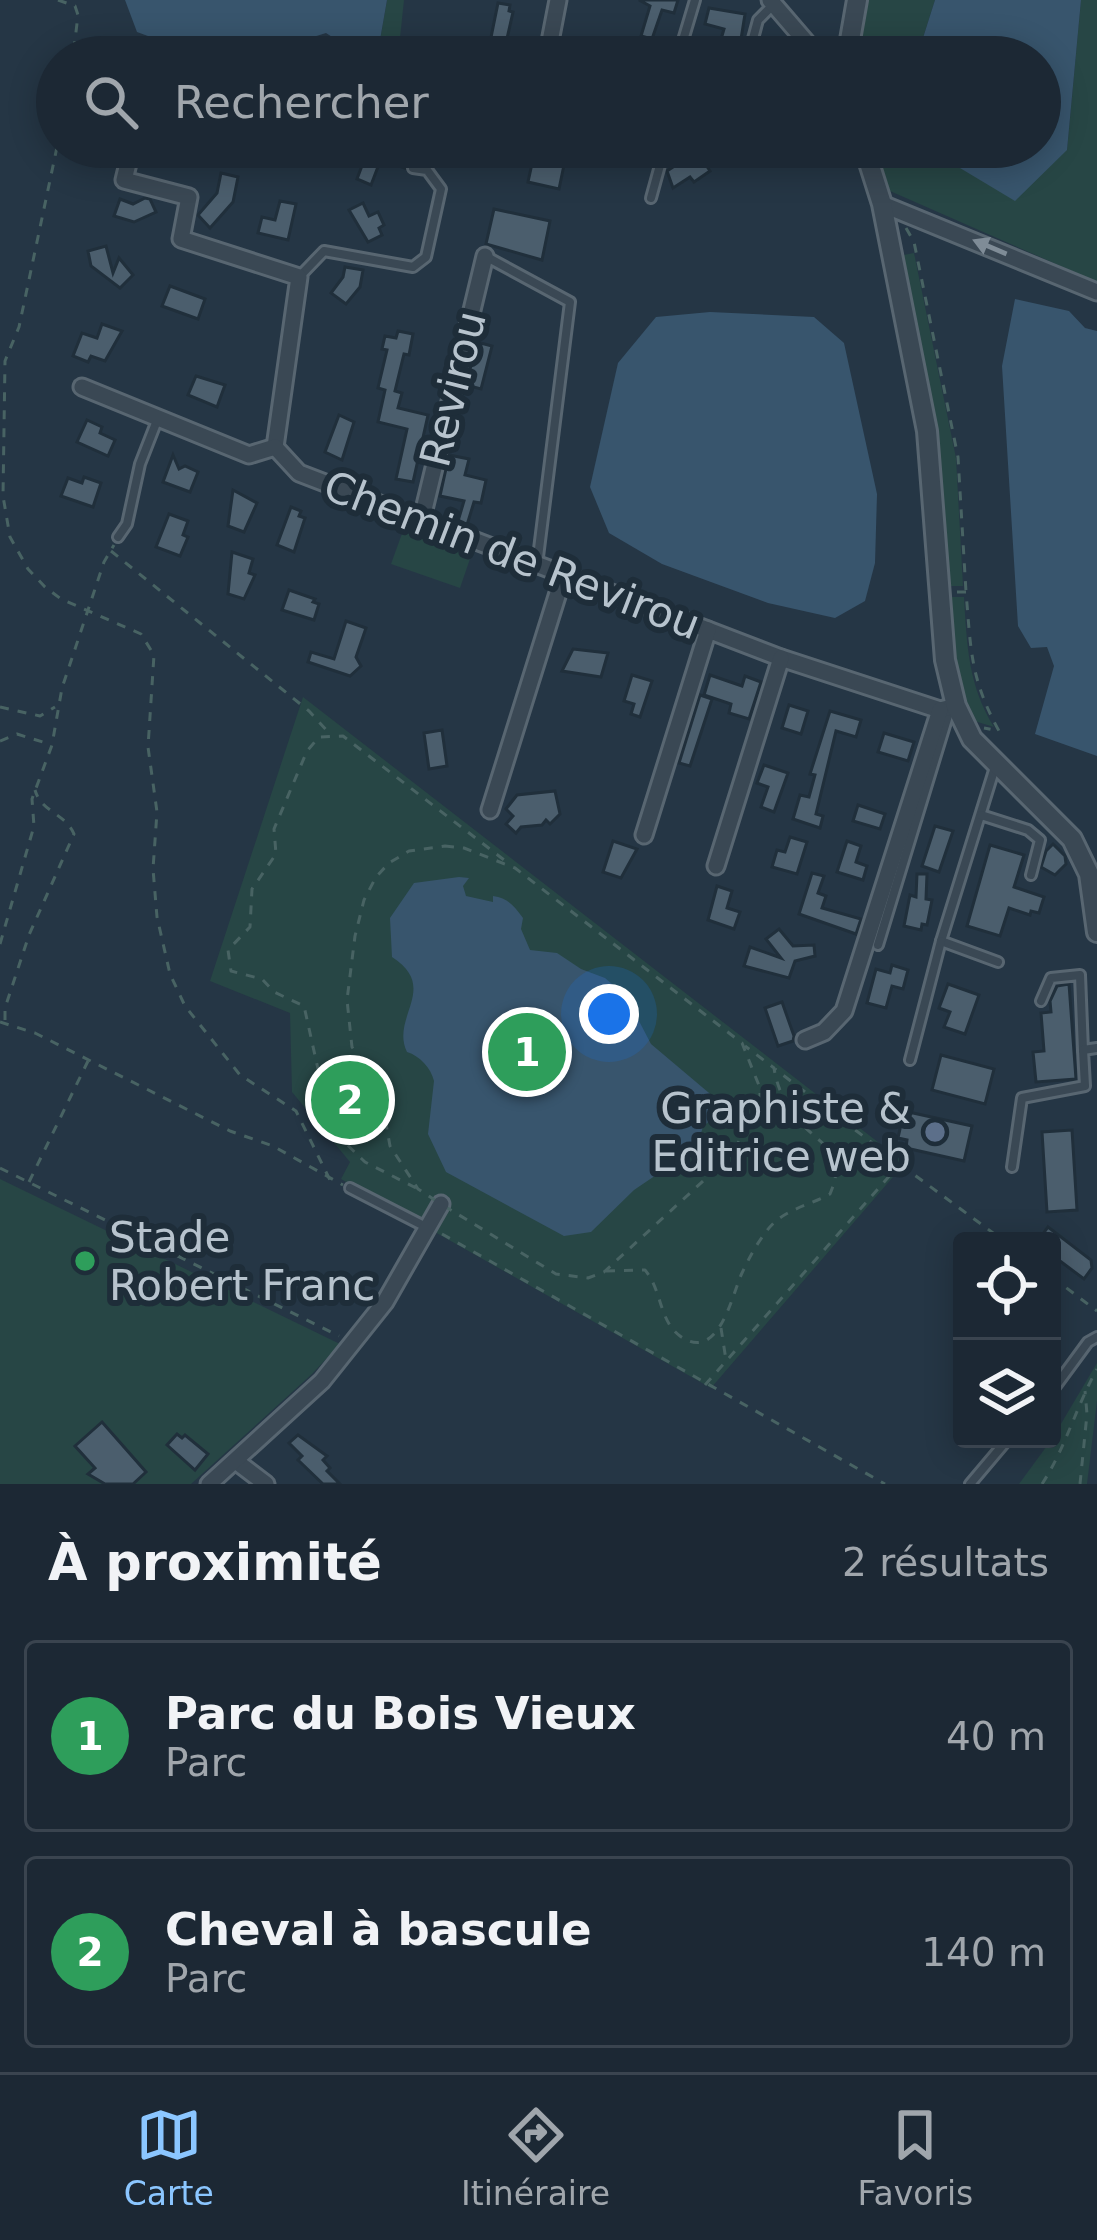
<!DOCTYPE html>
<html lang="fr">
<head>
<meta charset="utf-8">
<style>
	body { margin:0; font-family:"DejaVu Sans",sans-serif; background:#25303c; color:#f1f3f6 }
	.controls { position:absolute; right:36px; bottom:36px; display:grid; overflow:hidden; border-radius:12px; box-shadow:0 6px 30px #0003 }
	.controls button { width:108px; height:108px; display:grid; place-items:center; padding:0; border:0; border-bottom:3px solid #3a444f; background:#1c2834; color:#f1f3f6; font:60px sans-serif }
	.you { position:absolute; left:609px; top:1014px; width:42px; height:42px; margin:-30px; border:9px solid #fff; border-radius:50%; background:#1a73e8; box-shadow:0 0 0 18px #1a73e833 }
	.badge { display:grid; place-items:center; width:78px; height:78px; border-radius:50%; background:#8bc6ff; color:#fff; font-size:39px; font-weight:700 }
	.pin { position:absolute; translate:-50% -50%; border:6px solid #fff; box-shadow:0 3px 12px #0006 }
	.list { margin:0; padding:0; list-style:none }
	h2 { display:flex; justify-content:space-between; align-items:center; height:156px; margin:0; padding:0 48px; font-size:51px }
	h2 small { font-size:39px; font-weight:400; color:#a0a6ac }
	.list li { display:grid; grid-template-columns:78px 1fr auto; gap:36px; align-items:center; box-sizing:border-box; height:192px; margin:0 24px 24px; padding:0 24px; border:3px solid #3a444f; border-radius:12px }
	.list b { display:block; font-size:45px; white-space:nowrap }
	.list p { margin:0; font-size:39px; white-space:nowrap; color:#a0a6ac }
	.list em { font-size:39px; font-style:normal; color:#a0a6ac }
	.icon { flex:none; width:66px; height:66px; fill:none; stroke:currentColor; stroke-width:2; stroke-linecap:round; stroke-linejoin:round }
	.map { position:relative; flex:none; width:1097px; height:1484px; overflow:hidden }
	.search { position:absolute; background:#1c2834; box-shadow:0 6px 30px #0003; left:36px; right:36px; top:36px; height:132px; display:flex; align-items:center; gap:30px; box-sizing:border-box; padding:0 42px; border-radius:66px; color:#a0a6ac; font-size:45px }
	.sheet { height:588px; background:#1c2834 }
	nav { display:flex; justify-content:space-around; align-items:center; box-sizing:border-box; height:168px; border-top:3px solid #3a444f; background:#1c2834; font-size:33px; color:#a0a6ac }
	nav a { display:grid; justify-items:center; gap:6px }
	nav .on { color:#8bc6ff }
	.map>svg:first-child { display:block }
</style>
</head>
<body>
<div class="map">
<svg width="1097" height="1484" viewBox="0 0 1097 1484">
	<rect width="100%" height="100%" fill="#253645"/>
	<g fill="#274645">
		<polygon points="387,0 404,0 398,57 377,57"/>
		<polygon points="868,0 935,0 922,41 921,57 859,57"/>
		<polygon points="1081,0 1097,0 1097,282 890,191 875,147 941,147 955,165 1067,150"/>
		<polygon points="307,39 294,57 206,57 263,40"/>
		<polygon points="914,253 956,458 963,586 948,586 939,455 899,256"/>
		<polygon points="404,528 472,553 460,588 391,564"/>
		<path d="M949 597H964C967 645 968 685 994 727L971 720C951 682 952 638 949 597Z"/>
		<polygon points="303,697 905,1163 711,1388 341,1179 350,1162 292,1092 290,1013 210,981"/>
		<polygon points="0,1179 340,1344 312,1374 191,1484 0,1484"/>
		<polygon points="1097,1363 1097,1401 1087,1484 1019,1484 1052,1439"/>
	</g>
	<g fill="#38556d">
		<polygon points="125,0 387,0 377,57 348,57 340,42 326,33 307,39 263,40 205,57 137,32"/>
		<polygon points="935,0 1081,0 1067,150 1015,201 955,165 941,147 1040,147 1040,57 921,57 922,41"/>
		<polygon points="1015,299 1069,311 1085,328 1097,331 1097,756 1035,734 1054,666 1047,647 1031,648 1018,626 1002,366"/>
		<polygon points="710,312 814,317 844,343 877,494 875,563 865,601 835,618 768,603 662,564 609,533 590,487 618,363 656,317"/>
		<path d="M459 877 469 878 463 886 466 896 493 902V896C508 898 514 906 523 918L521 929 530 950 557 953 581 969 605 978 626 996 651 1044 715 1098 710 1120 703 1127 696 1148 634 1190 591 1232 564 1236 446 1172 428 1134 434 1081C431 1068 420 1056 407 1052 390 1017 440 988 392 957L390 918 414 883Z"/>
	</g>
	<g fill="#4b5e6d" stroke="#202f3b" stroke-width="3">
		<polygon points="639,0 678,0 674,13 662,10 652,39 641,36 650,6"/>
		<polygon points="498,3 510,5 509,11 513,12 506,43 515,44 519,57 487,57"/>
		<polygon points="709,8 745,14 739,52 719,46 724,29 705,24"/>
		<polygon points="369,147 383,147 410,157 405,168 381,159 371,185 357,179"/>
		<polygon points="697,151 710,171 694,182 690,177 673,188 667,171"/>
		<polygon points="533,159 564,165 559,189 528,182"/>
		<polygon points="221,173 238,177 233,202 210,228 198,215 217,193"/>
		<polygon points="145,198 150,199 156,212 134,222 114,216 120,199 133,204"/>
		<polygon points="280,201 296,204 288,240 258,233 262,217 275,220"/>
		<polygon points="363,203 369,216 378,212 384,225 379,228 382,235 368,242 349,210"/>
		<polygon points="494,209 550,221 542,260 486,244"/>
		<polygon points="106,246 113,273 119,258 133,275 120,288 91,266 88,251"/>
		<polygon points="345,267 363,270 360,287 346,304 331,293 343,277"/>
		<polygon points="170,286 205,299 198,319 162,306"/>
		<polygon points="102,324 122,331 105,361 91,356 88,362 73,356 82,333 97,338"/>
		<polygon points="398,331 413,334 409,355 404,354 395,391 402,393 398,408 428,415 413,482 396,479 407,429 378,422 385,390 378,388 387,350 382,349 385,336 396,338"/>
		<polygon points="477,342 492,346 481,389 466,385"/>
		<polygon points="196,376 225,385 217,407 188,395"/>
		<polygon points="339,415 354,422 342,460 325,452"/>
		<polygon points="87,420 102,427 100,433 115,440 108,456 77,442"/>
		<polygon points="173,455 179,469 185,466 198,472 190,492 163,482"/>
		<polygon points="449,455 469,459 465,475 486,480 481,503 474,502 467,525 458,521 464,501 440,496"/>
		<polygon points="84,477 101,483 93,507 61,496 68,478 82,483"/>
		<polygon points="233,490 257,503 244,532 228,526"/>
		<polygon points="291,507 301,511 299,516 305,518 294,552 277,545"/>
		<polygon points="169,514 188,521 183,535 188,537 180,556 156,547"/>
		<polygon points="232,552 253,559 249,573 255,575 244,599 228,594"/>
		<polygon points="289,590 315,599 313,602 319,604 314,620 282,610"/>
		<polygon points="346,621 366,628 356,657 361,666 350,676 308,662 311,652 334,659"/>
		<polygon points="573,649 608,653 601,677 562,671"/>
		<polygon points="632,675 652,681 640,717 631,714 634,704 624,701"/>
		<polygon points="710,675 742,686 745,676 761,682 749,719 729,713 731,704 704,695"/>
		<polygon points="700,695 712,699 690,766 679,763"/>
		<polygon points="789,705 808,711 801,734 782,728"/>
		<polygon points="830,711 861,720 856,737 836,731 816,814 823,816 820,828 793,819 800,795 809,797 815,775 810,774"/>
		<polygon points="442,730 447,766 429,769 424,733"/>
		<polygon points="884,733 914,742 908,761 878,752"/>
		<polygon points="764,765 788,773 774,812 761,807 768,787 757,783"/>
		<polygon points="555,791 560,814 550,824 546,820 542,825 521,827 516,833 506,824 513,816 506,809 517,795"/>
		<polygon points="858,805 885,814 880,829 853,821"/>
		<polygon points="935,826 953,831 939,872 922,866"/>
		<polygon points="790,837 807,842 797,874 772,867 777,850 785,852"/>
		<polygon points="613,841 637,849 621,878 603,872"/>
		<polygon points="847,841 861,846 856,862 867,866 863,880 837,872"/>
		<polygon points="1053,844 1065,856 1066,864 1055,875 1041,867 1046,851"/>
		<polygon points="990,845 1024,855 1014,887 1044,897 1039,913 1031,911 1030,915 1009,908 1000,936 967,926"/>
		<polygon points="812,873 824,876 818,893 826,896 822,908 861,919 856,934 799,914"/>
		<polygon points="917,874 927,874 926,899 932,900 927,925 922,924 921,930 904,926 910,895 916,897"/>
		<polygon points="717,886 732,891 727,908 740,912 734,929 708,920"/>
		<polygon points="779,929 793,946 814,945 815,956 795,961 789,978 744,966 750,947 781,958 766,939"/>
		<polygon points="892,965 908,970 903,989 892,986 886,1008 867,1003 876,969 890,973"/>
		<polygon points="948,984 979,995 965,1034 944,1027 950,1012 939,1008"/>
		<polygon points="1069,984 1076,1079 1036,1082 1033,1052 1044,1051 1041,1013 1051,1012 1050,1001 1057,986"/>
		<polygon points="782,1002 794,1036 793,1041 778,1046 765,1008"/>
		<polygon points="941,1055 994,1069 985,1104 932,1090"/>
		<polygon points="904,1111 972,1126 964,1161 906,1148 907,1140 898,1138"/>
		<polygon points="1072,1130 1077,1210 1047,1212 1042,1132"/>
		<polygon points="1048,1227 1091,1260 1092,1268 1084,1279 1052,1255 1052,1241 1038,1241"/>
		<polygon points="102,1422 146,1472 133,1484 105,1484 88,1474 95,1468 75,1446"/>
		<polygon points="177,1434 182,1438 185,1435 208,1454 195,1470 167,1445"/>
		<polygon points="298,1435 327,1456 323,1460 330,1468 327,1471 340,1484 323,1484 298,1460 302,1456 289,1443"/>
	</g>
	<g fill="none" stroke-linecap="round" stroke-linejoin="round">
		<g stroke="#586671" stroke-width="14">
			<g id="service">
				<polyline points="678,57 695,0"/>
				<polyline points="748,57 758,20 772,6"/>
				<polyline points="651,198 665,147"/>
				<polyline points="485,256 570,302 537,565"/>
				<polyline points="300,276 324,251 413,267 426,257 441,189 427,170 413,168"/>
				<polyline points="118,537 127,524 140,464 158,418"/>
				<polyline points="996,764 941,941 998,962"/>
				<polyline points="981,815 1028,830 1040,840 1031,875"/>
				<polyline points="878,945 950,709"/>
				<polyline points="1041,1001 1051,978 1080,975 1083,1050"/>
				<polyline points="910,1060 941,941"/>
				<polyline points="1012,1167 1022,1098 1085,1086 1083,1050 1097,1048"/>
				<polyline points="350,1188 426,1227"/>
				<polyline points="1052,1391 1088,1342 1097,1337"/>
				<polyline points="970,1484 1008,1439"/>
			</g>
		</g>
		<g stroke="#586671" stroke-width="21">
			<g id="minor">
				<polyline points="770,0 819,57"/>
				<polyline points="547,57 558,0"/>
				<polyline points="132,147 124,180 189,197 181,239 299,277 275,447"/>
				<polyline points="882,204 1097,292"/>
				<polyline points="82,387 249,455 275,447 299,473 781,658 940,710 956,706"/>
				<polyline points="421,522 485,256"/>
				<polyline points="490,810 563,577"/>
				<polyline points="644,835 708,630"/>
				<polyline points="716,866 781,658"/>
				<polyline points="805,1040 824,1032 844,1011 940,710"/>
				<polyline points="237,1462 266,1484"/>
				<polyline points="209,1484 322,1381 385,1302 441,1204"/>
			</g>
		</g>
		<g stroke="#586671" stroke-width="24">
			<g id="tertiary">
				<polyline points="847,57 857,0"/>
				<polyline points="864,147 882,204 927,431 945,660 956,706 972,739 1072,839 1089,874 1097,932"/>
			</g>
		</g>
		<g stroke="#486363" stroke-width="3" stroke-dasharray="9 9" stroke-linecap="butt">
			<polyline points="58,0 75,6 78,15 73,57"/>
			<polyline points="57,147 19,327 5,361 3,496 10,537 28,569 45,587 61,599 141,634 154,655 148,747 157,812 153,869 157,917 170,974 185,1006 240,1075 296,1111 330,1180"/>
			<polyline points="906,228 914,242 958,457 966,592"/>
			<polyline points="111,551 309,711 329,733"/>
			<path d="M957 592H966C971 650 970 678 999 731L984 728"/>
			<polyline points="0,707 40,716 55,707"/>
			<polyline points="0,741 17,734 49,744"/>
			<polygon points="445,846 464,848 515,868 742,1043 760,1088 760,1104 753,1121 726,1160 604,1272 588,1278 556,1274 441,1204 418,1189 390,1146 379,1085 352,1047 347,1000 355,936 364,900 376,877 389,863 409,851"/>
			<polyline points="0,944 34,826 32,799 52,745 62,688 104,562 114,545"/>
			<path d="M5 1020V1008L29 935 74 834C65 813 41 812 35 790"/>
			<polyline points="0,1022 35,1033 230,1131 273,1146 343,1185"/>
			<polyline points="901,1165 1004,1241"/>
			<polyline points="0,1168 339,1336"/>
			<polyline points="29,1182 88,1061"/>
			<polyline points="416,1188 365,1162 338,1136 328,1114 304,1006 274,992 262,979 231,971 228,950 250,927 252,889 276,854 274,829 307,751 319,737 343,736 508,863"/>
			<polyline points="442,1234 885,1484"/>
			<path d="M606 1271 645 1270C662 1290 659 1321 680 1336 719 1364 732 1294 742 1273 748 1260 757 1243 766 1232 781 1210 808 1206 830 1194 848 1151 823 1148 799 1121 786 1106 777 1088 774 1068L745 1046"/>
			<polyline points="1052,1277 1097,1311"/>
			<polyline points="721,1328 726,1360"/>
			<polyline points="705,1385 900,1164 775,1069"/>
			<path d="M1042 1484C1065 1449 1076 1407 1097 1369"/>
			<polyline points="1080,1484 1087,1414 1085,1391"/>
		</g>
		<use href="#service" stroke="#3a4854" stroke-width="8"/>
		<use href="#minor" stroke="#3a4854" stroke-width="15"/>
		<use href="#tertiary" stroke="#3a4854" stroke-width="18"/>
	</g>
	<defs><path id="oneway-solid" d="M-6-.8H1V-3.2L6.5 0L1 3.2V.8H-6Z" transform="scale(3)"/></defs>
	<use fill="#7f8c97" href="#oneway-solid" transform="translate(990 247) rotate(-157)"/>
	<circle fill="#5c6f8a" stroke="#1e2d39" stroke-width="4.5" cx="935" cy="1132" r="12"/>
	<circle fill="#2e9e5b" stroke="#1e2d39" stroke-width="4.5" cx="85" cy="1261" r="12"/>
	<g text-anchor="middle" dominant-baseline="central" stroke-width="12" stroke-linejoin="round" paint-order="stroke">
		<g font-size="42" fill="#b7c3cd" stroke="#1e2d39">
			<text transform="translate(453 389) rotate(-76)">Revirou</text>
			<text transform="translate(512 555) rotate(21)">Chemin de Revirou</text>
		</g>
		<g font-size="42" fill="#b7c3cd" stroke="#1e2d39" text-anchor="end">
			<text x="911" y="1108">Graphiste &amp;<tspan x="911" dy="48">Editrice web</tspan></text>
			<text x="109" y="1237" text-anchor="start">Stade<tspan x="109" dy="48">Robert Franc</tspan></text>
		</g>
	</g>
</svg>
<div class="controls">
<button><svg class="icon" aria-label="locate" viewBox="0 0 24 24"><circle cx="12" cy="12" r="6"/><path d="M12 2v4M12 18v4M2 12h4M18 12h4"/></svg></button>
<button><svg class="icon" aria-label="layers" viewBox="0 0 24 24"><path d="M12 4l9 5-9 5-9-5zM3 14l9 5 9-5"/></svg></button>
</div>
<div class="you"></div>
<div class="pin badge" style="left:527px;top:1052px;background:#2e9e5b">1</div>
<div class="pin badge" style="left:350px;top:1100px;background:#2e9e5b">2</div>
<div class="search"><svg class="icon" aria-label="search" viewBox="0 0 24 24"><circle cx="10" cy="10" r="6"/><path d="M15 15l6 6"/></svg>Rechercher</div>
</div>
<section class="sheet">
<h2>À proximité<small>2 résultats</small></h2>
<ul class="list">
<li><span class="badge" style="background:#2e9e5b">1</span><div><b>Parc du Bois Vieux</b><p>Parc</p></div><em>40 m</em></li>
<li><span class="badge" style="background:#2e9e5b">2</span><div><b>Cheval à bascule</b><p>Parc</p></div><em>140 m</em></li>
</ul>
</section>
<nav>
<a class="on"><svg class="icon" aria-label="map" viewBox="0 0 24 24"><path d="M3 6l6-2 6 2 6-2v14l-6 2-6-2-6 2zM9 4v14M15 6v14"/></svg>Carte</a>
<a><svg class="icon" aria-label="directions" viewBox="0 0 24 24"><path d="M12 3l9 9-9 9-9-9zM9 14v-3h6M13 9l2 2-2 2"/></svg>Itinéraire</a>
<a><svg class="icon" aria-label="saved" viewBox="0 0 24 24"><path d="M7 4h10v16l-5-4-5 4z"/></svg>Favoris</a>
</nav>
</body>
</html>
